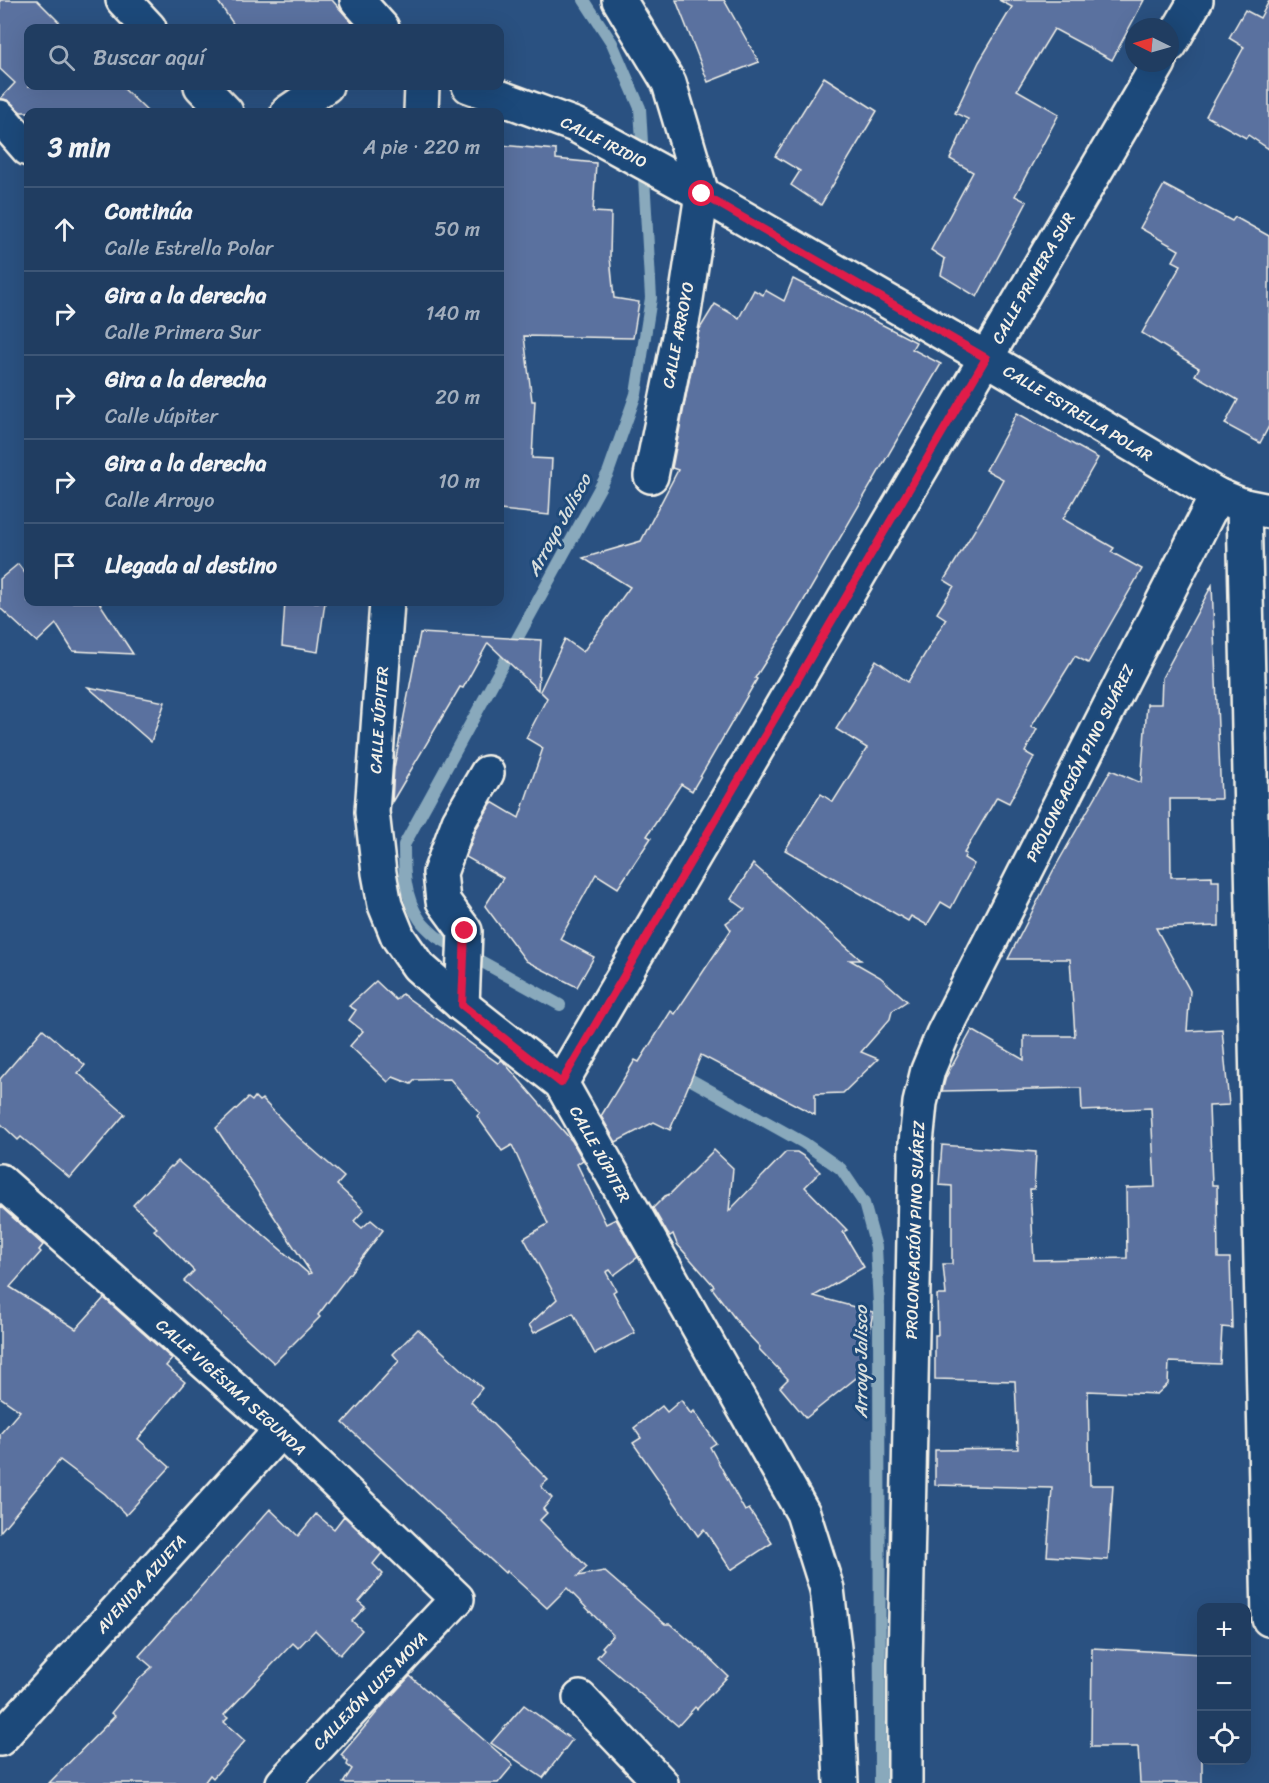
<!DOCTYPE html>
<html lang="es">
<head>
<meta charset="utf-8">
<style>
	body { margin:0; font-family:Sriracha,sans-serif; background:#284467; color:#f1f3f6 }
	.controls { position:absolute; right:18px; bottom:18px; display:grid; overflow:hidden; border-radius:12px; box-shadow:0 6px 24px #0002 }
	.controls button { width:54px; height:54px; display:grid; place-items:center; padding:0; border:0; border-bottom:2px solid #3d5676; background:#203d61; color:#f1f3f6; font:30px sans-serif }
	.compass { position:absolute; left:1125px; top:18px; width:54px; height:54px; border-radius:50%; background:#203d61; box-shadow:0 6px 24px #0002; rotate:275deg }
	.stop { position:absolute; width:18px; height:18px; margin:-14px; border:4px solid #e11d48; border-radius:50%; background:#fff }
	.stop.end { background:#e11d48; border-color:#fff; box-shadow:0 2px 6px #0008 }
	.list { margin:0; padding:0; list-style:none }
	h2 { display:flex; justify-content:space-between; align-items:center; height:78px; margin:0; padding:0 24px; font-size:26px }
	h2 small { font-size:20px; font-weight:400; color:#a2aebd }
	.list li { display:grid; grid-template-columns:39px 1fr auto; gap:18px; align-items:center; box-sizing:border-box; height:84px; padding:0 24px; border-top:2px solid #3d5676 }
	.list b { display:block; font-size:22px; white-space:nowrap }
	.list p { margin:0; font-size:20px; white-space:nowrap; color:#a2aebd }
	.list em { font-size:20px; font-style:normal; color:#a2aebd }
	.icon { flex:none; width:33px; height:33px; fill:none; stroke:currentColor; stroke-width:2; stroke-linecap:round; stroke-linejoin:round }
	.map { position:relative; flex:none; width:1269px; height:1783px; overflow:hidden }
	.search { position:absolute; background:#203d61; box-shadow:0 6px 24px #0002; left:24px; top:24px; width:480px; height:66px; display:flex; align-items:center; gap:15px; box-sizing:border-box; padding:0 21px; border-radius:12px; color:#a2aebd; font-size:22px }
	.panel { position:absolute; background:#203d61; box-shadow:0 6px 24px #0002; left:24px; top:108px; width:480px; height:498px; border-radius:12px }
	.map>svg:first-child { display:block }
</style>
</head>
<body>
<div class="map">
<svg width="1269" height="1783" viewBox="0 0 1269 1783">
	<rect width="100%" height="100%" fill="#2a5181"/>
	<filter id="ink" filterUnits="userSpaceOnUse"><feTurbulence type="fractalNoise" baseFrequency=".0167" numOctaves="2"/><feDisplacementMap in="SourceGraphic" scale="12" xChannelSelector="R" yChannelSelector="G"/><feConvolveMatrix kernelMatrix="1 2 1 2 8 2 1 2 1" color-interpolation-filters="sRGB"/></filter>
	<g filter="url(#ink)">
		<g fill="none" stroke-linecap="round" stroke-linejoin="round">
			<g stroke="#89a9bc" stroke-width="12">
				<path d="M560 1005 437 937C431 932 424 926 420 920 404 897 404 871 404 845L608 473 636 394 651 298 640 108 612 43 584 0"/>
				<polyline points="677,1072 804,1143 841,1169 864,1203 876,1247 879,1306 880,1783"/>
			</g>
		</g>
		<g fill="#5a719f" stroke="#f4f1e8" stroke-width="1.5">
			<polygon points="0,0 37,0 65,28 28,28 28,86 121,86 148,112 21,112 7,100 0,99 15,83 0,69"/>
			<polygon points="217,0 332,0 353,24 348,28 236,28"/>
			<polygon points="676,0 724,0 759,62 708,82"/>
			<polygon points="999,0 1144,0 1112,60 1054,29 1017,90 1059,114 1015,196 1027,202 977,297 941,275 945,259 931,250 973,172 950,159 968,119 955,113 979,62 1012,7"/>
			<polygon points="1269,1 1269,149 1248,135 1246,138 1206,116 1244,47 1229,38 1245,10 1260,18"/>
			<polygon points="824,77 877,111 821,205 791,185 800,171 775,156"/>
			<polygon points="500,145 556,150 556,159 596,163 593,212 611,213 610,257 614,298 639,302 633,338 524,336 532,401 535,401 532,458 552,459 549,515 500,510"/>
			<polygon points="1164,185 1232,221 1235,217 1269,236 1269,426 1260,443 1225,424 1238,400 1195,375 1199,368 1142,333 1181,265 1173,261 1179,250 1140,228"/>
			<polygon points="793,279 916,342 912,349 941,364 793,619 755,678 757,679 692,791 681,784 647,836 651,838 618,888 596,874 560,939 594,957 577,987 526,961 485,906 503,878 466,857 476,829 492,802 519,818 543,748 526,738 547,698 540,691 565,639 583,652 630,587 583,558 641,541 678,470 672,468 699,330 715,304 739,318 754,290 763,295 765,290 784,301"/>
			<polygon points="1017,413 1098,458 1063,519 1114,548 1111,552 1142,569 1088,663 1075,656 1031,727 1037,729 1025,752 1034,757 1009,803 997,797 964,853 966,854 964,858 974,864 951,908 941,902 927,925 911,916 908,921 785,850 821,794 833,802 867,748 836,729 855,699 854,698 876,660 908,682 946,619 937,613 954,586 944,580 982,518 1003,479 986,470"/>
			<polygon points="18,564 28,577 28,602 99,602 133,654 73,651 56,624 37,642 0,608 0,579"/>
			<polygon points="1212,585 1221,799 1170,799 1171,877 1212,876 1212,881 1219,881 1219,926 1156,928 1190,991 1187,1031 1222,1029 1229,1105 1209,1106 1212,1185 1217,1185 1218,1258 1230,1258 1232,1328 1222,1327 1220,1364 1169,1362 1168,1384 1157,1394 1088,1391 1090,1485 1113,1485 1108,1560 1047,1556 1052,1488 935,1485 935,1450 1018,1449 1015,1381 935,1379 935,1335 938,1335 937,1295 946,1295 943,1264 952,1264 952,1186 939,1185 942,1145 1036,1152 1034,1189 1030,1189 1034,1260 1127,1258 1126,1188 1155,1187 1151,1108 1082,1111 1081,1088 942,1091 946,1077 972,1030 1024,1060 1024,1036 1075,1036 1070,959 1008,959 1053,871 1111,770 1141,783 1147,704 1161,704 1162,678"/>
			<polygon points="285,602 325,602 318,652 282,646"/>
			<polygon points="420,633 541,640 538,690 488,643 463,688 460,687 392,802 394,768"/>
			<polygon points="88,687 165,702 151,742"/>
			<polygon points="753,864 861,960 850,960 880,977 907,1001 892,1011 890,1019 861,1052 878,1059 843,1093 815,1094 815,1115 701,1055 670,1130 654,1122 616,1142 601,1116 635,1060 639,1062 671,1011 675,1014 731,930 726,923 745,909 731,899"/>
			<polygon points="376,981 396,1000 402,994 498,1063 502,1060 572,1141 583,1160 577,1164 606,1224 616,1219 638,1257 614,1275 610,1270 606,1272 616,1290 613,1292 635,1333 595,1354 573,1313 534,1333 529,1325 557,1299 524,1238 548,1224 512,1145 502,1151 477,1116 480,1113 450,1079 415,1080 411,1084 393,1077 388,1082 350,1046 363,1031 349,1020 356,1010 349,1006"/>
			<polygon points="43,1029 85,1065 78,1073 125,1114 70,1178 21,1137 18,1140 0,1123 0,1079"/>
			<polygon points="255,1097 259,1101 262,1099 296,1135 344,1177 337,1185 364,1210 354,1221 362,1228 371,1220 383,1230 318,1315 320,1317 274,1363 184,1281 194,1271 154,1230 157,1228 133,1205 171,1166 172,1167 178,1161 309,1274 311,1273 216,1128 248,1098 252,1101"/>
			<polygon points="714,1150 733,1168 729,1211 786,1152 797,1152 805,1157 820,1172 805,1187 847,1230 843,1232 864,1267 814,1296 873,1312 867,1347 856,1378 806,1418 780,1387 788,1379 759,1349 760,1347 743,1329 712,1288 714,1286 677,1244 673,1234 670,1236 668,1234 653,1208 665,1196 670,1194"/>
			<polygon points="0,1206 43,1245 39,1250 41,1252 10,1287 76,1329 104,1298 172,1359 166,1366 185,1382 138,1439 170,1467 126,1515 105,1494 60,1460 0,1532 0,1434 20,1411 0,1397"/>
			<polygon points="418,1329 482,1388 471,1402 548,1480 541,1486 552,1498 543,1509 547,1513 540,1520 587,1567 578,1576 604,1571 665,1624 670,1624 705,1654 728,1676 697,1709 695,1707 678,1726 597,1657 604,1649 602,1647 613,1635 567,1588 547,1608 507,1571 505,1573 343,1423 399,1361 393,1354"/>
			<polygon points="681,1400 691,1414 694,1411 716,1443 710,1447 745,1511 749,1509 772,1543 731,1570 704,1529 698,1536 633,1443 641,1438 634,1428 662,1406 667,1412"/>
			<polygon points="270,1509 298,1536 316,1514 334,1529 344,1516 382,1553 373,1564 383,1574 359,1602 365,1607 352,1621 362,1630 340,1655 315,1630 298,1648 293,1643 224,1715 228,1718 224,1722 245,1741 213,1778 210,1775 204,1783 49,1783 115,1716 111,1713 140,1678 152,1667 139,1656"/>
			<polygon points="1092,1648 1202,1654 1202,1783 1140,1783 1138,1747 1091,1747"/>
			<polygon points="410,1676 513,1765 498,1783 343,1783 352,1769 347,1765 348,1762 341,1755 384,1704"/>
			<polygon points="524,1705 572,1740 543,1778 491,1743"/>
		</g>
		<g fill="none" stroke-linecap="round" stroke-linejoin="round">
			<g stroke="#f4f1e8" stroke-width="38">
				<g id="minor">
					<polyline points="123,0 149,28"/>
					<polyline points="357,0 382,28"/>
					<polyline points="619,0 669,83 702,194 684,312 651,476"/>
					<polyline points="1170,45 1196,0"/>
					<polyline points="201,86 226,112"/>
					<polyline points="469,86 575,125 616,147 702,194 986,358 1217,495 1244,506 1269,511"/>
					<polyline points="288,112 326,86"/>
					<polyline points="421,112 422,86"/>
					<polyline points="0,117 28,149"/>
					<polyline points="1244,506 1269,1619"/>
					<polyline points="387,602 372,812 379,873 385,905 398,937 418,966 462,1005 561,1083 803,1513 827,1589 836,1665 841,1783"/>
					<polyline points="462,1005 465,931 443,901 440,873 459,821 487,773"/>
					<polyline points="561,1083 1159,63"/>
					<polyline points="0,1181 281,1430 457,1599 283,1783"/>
					<polyline points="580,1698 661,1783"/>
					<polyline points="0,1739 281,1430"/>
					<polyline points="905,1783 905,1665 916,1143 920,1103 928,1070 943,1034 1217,495"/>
				</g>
			</g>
			<use href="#minor" stroke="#1f4a7a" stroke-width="33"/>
		</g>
	</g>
	<g fill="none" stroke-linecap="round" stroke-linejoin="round" filter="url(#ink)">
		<polyline stroke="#e11d48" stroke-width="8" points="465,931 462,1005 561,1083 986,358 702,194"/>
	</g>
	<g text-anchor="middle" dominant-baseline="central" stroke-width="6" stroke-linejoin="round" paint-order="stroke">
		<g font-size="16" fill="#f4f1e8" stroke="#1f4a7a">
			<text transform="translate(604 142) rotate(27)">CALLE IRIDIO</text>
			<text transform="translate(1033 278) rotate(-60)">CALLE PRIMERA SUR</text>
			<text transform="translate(678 335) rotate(-79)">CALLE ARROYO</text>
			<text transform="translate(1078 413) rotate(31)">CALLE ESTRELLA POLAR</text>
			<text transform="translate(379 720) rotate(-86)">CALLE JÚPITER</text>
			<text transform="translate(1080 763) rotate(-63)">PROLONGACIÓN PINO SUÁREZ</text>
			<text transform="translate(600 1154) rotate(61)">CALLE JÚPITER</text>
			<text transform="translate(915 1230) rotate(-88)">PROLONGACIÓN PINO SUÁREZ</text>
			<text transform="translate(231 1387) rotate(42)">CALLE VIGÉSIMA SEGUNDA</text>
			<text transform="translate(141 1584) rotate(-48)">AVENIDA AZUETA</text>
			<text transform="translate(370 1691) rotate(-46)">CALLEJÓN LUIS MOYA</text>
		</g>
		<g font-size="18" font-style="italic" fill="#d9dfdd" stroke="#1f4a7a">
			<text transform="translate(559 525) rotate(-61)">Arroyo Jalisco</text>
			<text transform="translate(861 1362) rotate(-90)">Arroyo Jalisco</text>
		</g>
	</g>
</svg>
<div class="controls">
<button>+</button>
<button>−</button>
<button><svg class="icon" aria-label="locate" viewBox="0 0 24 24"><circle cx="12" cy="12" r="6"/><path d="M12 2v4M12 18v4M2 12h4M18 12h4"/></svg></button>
</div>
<svg class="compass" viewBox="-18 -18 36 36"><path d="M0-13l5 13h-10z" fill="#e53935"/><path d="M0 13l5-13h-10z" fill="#a2aebd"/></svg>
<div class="stop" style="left:702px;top:194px"></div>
<div class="stop end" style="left:465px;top:931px"></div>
<div class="search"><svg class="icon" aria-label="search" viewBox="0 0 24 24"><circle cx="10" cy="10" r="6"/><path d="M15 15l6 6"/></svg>Buscar aquí</div>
<section class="panel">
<h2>3 min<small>A pie · 220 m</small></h2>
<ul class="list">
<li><svg class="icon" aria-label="ahead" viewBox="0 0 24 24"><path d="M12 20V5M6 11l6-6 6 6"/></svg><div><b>Continúa</b><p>Calle Estrella Polar</p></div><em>50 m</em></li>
<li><svg class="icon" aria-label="right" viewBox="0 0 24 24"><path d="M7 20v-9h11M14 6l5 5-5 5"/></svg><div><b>Gira a la derecha</b><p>Calle Primera Sur</p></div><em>140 m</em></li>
<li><svg class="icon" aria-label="right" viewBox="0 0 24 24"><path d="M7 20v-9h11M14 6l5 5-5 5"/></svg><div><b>Gira a la derecha</b><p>Calle Júpiter</p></div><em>20 m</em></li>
<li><svg class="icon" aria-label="right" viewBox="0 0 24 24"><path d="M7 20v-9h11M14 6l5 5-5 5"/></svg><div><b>Gira a la derecha</b><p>Calle Arroyo</p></div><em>10 m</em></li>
<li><svg class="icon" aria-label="arrive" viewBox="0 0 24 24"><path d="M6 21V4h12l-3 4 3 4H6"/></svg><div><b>Llegada al destino</b></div></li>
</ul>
</section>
</div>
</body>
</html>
